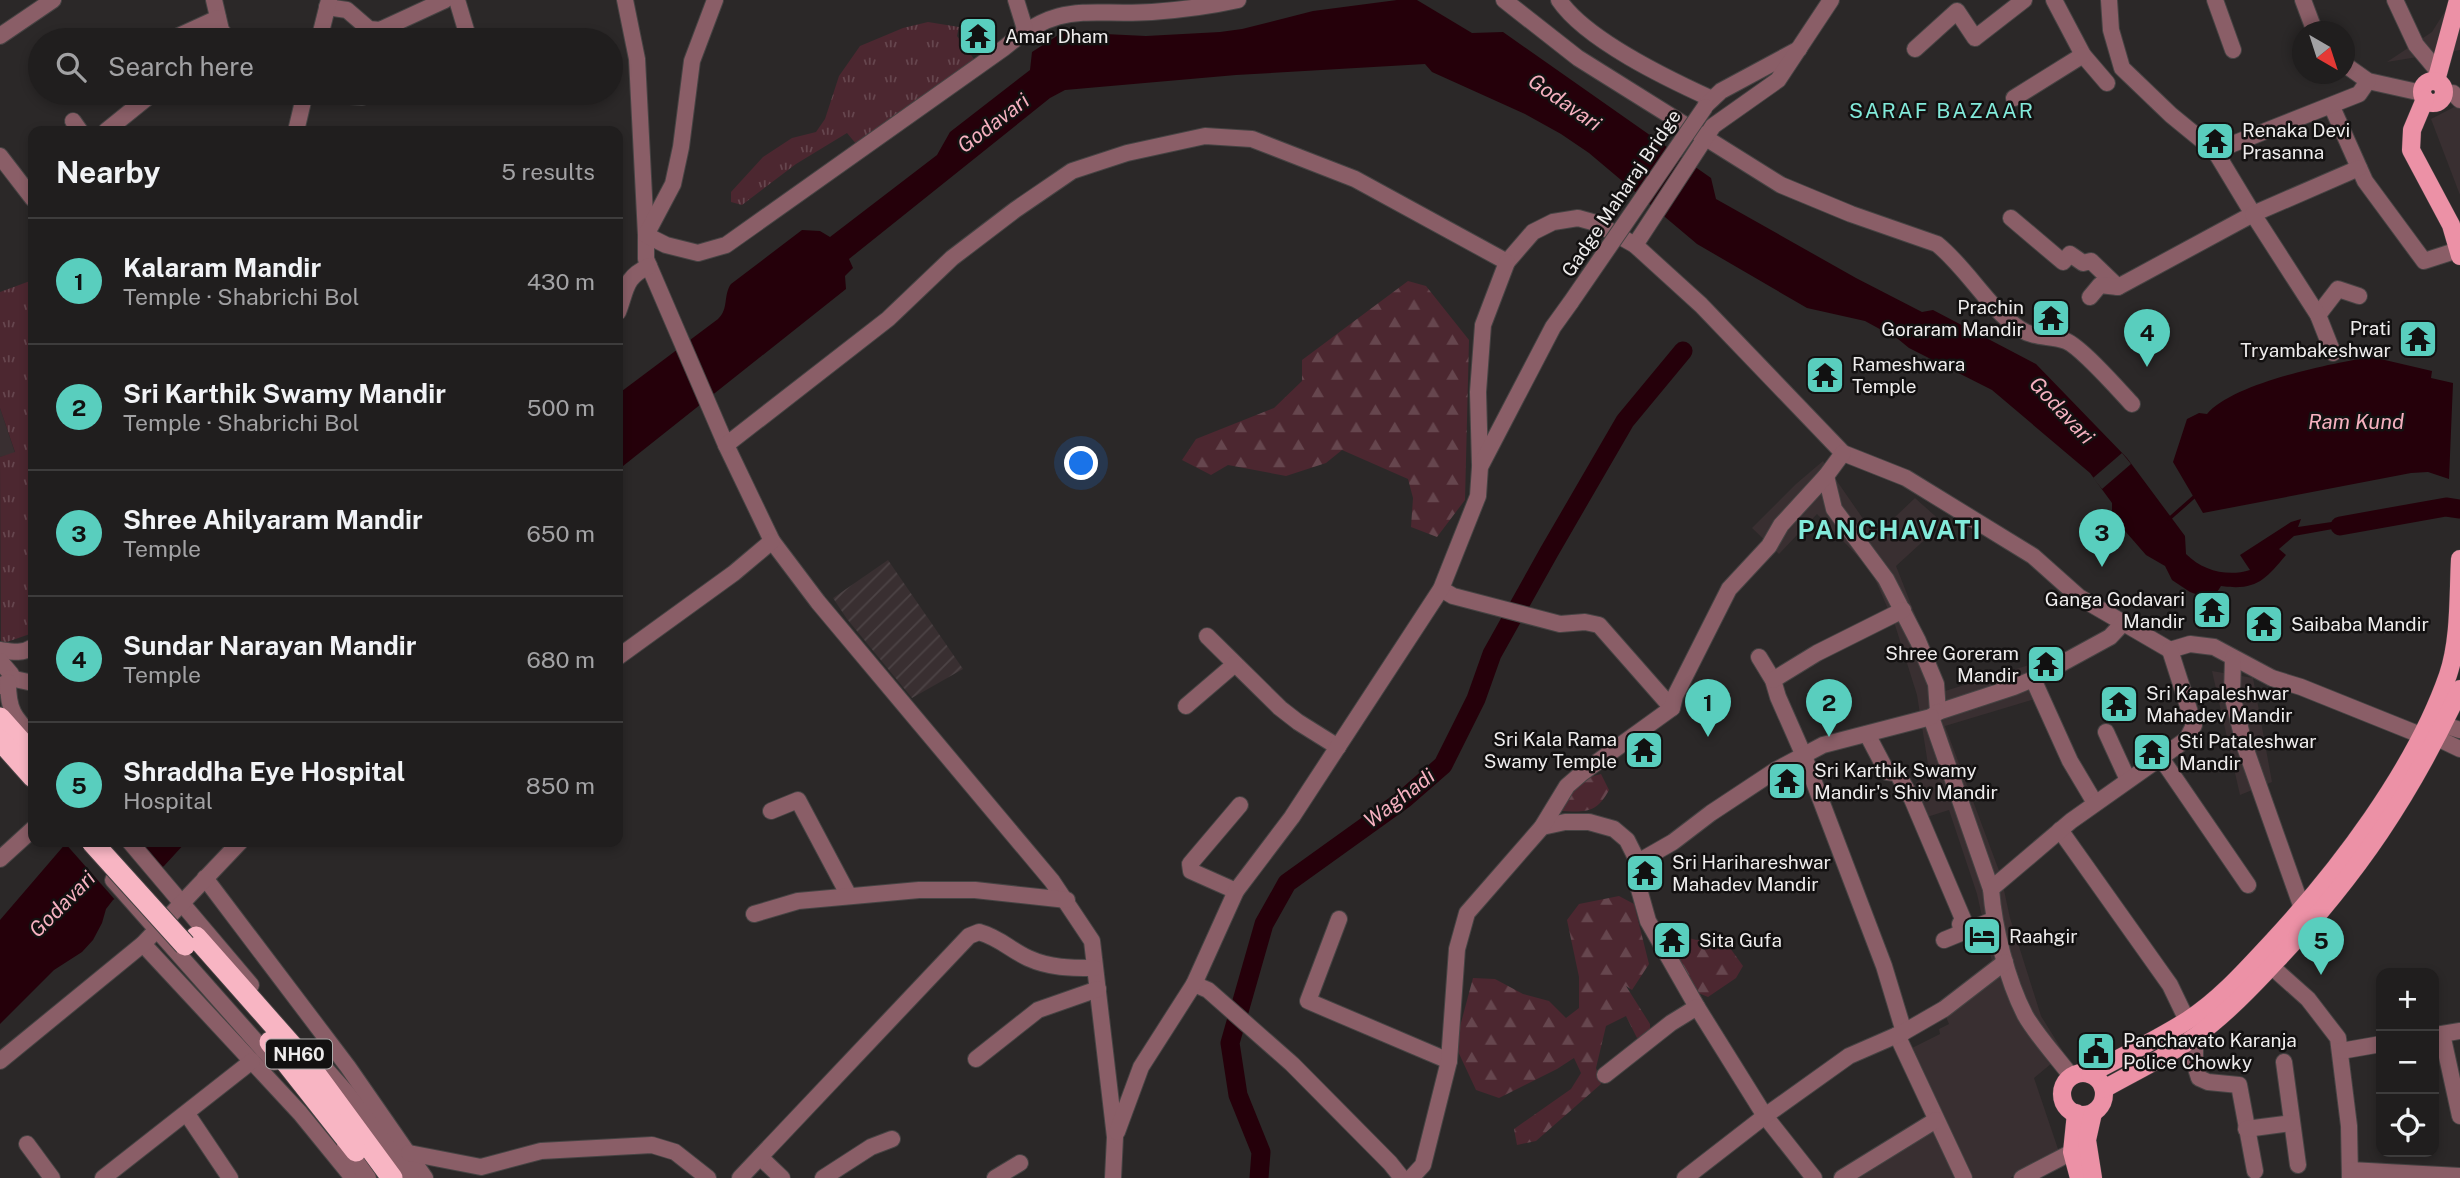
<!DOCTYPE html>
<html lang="en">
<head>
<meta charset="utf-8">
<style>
	body { margin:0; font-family:"Public Sans",sans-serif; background:#282727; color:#f1f3f6 }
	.controls { position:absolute; right:21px; bottom:21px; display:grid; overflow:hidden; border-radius:14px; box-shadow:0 4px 10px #0003 }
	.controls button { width:63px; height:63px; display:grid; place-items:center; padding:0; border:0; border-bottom:2px solid #3d3c3c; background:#201e1e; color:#f1f3f6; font:35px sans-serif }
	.compass { position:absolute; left:2292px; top:21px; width:63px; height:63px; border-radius:50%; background:#201e1e; box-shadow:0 4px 10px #0003; rotate:141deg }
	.you { position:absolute; left:1082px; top:464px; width:24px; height:24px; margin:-18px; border:5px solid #fff; border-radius:50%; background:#1a73e8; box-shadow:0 0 0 10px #1a73e833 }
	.badge { display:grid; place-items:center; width:46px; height:46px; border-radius:50%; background:#59cebe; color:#111; font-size:23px; font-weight:700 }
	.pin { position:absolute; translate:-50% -58px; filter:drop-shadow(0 2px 4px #0008) }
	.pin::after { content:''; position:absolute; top:37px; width:24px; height:21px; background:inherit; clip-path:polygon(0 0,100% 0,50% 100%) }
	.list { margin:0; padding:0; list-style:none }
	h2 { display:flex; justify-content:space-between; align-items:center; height:91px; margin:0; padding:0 28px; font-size:30px }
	h2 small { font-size:23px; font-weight:400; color:#a2a2a4 }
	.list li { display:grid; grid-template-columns:46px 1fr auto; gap:21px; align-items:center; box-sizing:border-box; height:126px; padding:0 28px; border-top:2px solid #3d3c3c }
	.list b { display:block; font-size:26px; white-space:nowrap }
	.list p { margin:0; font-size:23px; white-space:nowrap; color:#a2a2a4 }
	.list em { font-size:23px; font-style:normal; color:#a2a2a4 }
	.icon { flex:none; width:38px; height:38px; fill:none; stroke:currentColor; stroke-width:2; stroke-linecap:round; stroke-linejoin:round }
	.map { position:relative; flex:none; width:2460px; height:1178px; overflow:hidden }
	.search { position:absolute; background:#201e1e; box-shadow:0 4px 10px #0003; left:28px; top:28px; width:595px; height:77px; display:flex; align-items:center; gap:18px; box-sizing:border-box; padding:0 24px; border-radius:38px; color:#a2a2a4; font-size:26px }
	.panel { position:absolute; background:#201e1e; box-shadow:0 4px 10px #0003; left:28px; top:126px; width:595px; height:721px; border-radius:14px }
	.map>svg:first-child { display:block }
</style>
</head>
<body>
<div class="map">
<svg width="2460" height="1178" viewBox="0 0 2460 1178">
	<defs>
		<pattern id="industrial-furrows" width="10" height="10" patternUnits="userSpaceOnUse" patternTransform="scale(1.75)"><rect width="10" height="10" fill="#392f31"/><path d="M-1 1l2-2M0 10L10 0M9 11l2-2" fill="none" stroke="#4c4345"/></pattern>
		<pattern id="grass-tufts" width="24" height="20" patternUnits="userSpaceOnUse" patternTransform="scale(1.75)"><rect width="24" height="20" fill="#4c2730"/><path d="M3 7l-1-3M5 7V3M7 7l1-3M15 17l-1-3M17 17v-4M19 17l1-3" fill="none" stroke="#66464e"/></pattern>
		<pattern id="forest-firs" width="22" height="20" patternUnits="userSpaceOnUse" patternTransform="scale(1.75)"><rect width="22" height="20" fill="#4c2730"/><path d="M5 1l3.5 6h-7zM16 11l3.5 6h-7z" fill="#66464e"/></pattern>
	</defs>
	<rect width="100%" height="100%" fill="#2b2828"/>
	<g fill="#392f31">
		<polygon points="2452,0 2460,0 2460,50 2387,62 2432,32"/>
		<polygon points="2460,104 2460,195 2431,119"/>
		<polygon points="0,408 15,453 0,457"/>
		<polygon points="1823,461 1875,536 1915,498 1943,523 1896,566 1945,691 2029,665 2035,699 1945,726 2001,876 2010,918 2041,1016 2064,1053 2034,1078 2059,1152 2010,1178 1969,1178 1910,1049 1940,1034 1939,1029 1949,1024 1946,1017 1996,980 1977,894 1949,810 1927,817 1916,782 1930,777 1917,695 1895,625 1871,570 1817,514 1779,554 1752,528 1796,484"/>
		<polygon points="2212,671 2253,678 2272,782 2240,795"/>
		<polygon points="1932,1124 1957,1178 1855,1178"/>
	</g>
	<polygon fill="url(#industrial-furrows)" points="888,560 963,669 912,698 847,619 833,598"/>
	<g fill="url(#grass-tufts)">
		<polygon points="928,22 959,27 957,36 977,63 857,145 847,133 796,164 742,205 731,202 731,192 763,157 792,138 816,132 825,119 839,76 860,46 903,28"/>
		<polygon points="33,276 33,629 30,634 1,644 0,457 15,452 0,408 0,292 30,281"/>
	</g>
	<g fill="url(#forest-firs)">
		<polygon points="1408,281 1426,286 1469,340 1465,500 1437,537 1411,527 1413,498 1408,479 1342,450 1326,463 1286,476 1228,465 1211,475 1182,460 1196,439 1274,408 1302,381 1302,360"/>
		<path d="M1601 774 1609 790C1596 814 1585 812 1560 811 1573 789 1574 780 1601 774Z"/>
		<polygon points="1619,896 1634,904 1649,964 1632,990 1626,986 1650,1024 1650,1034 1637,1038 1626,1016 1606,1026 1596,1068 1601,1084 1536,1141 1517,1145 1514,1129 1571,1089 1581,1073 1574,1058 1557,1069 1499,1098 1476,1090 1455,1045 1473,978 1495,979 1523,994 1549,1001 1566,1018 1579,1008 1579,977 1567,920 1579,904"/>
		<path d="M1667 926C1689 938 1695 946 1720 934L1743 966 1736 978 1708 997 1696 992 1659 936Z"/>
	</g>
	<g fill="#25000a">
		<path d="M1397 0H1417L1472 33 1503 32 1711 178 1716 199 1856 278 1922 312 1933 310 2036 364 2127 458 2185 536 2186 554C2203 571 2228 577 2250 570L2240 555 2291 522 2301 519 2298 527 2365 517 2366 523 2294 536 2279 549 2286 555C2265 580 2256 591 2221 586L2212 600 2190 592 2172 580 2165 566 2146 555 2112 516V503L2090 473 1992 390 1909 348 1898 339 1865 321 1807 308 1697 244 1589 153 1561 134 1525 114 1432 72 1425 64 1236 75 1065 90 1050 98 849 259 853 268 845 276 846 289 618 470V394L718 319C729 309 723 295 731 284L802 230 820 231 830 237 937 155 950 132 1030 70 1032 52 1063 32 1146 36 1220 32 1242 29 1313 11Z"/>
		<path d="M2372 357 2432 371 2431 378 2453 383 2449 479 2428 472 2411 473 2203 513 2173 462 2187 419 2199 413 2207 414C2233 383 2332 363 2372 357Z"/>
		<polygon points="67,842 186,842 164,866 113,900 106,909 102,923 93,940 82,952 54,970 0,1024 0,920"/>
	</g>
	<g fill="#2b2828">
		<polygon points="2122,453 2131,464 2102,489 2093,478"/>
		<polygon points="64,842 121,842 153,877 117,902"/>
	</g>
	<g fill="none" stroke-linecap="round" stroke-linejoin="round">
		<polyline stroke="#25000a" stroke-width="3.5" points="2169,519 2195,496"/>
		<g stroke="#25000a" stroke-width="19">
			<polyline points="2340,526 2446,507 2460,509"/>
			<polyline points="1259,1178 1261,1152 1238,1095 1230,1043 1264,924 1287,883 1404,799 1443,765 1476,699 1492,654 1549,552 1625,421 1683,351"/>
		</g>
		<g stroke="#464343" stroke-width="18">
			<g id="minor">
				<polyline points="214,0 221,30 229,40"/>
				<polyline points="457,0 469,40"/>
				<polyline points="625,0 637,59 646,235 646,259 726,445 772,541 818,602 1052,881 1092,941 1115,1137 1113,1178"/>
				<path d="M715 0 692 61 681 147 673 184 646 235 666 245 698 253 726 245 1004 48C1060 0 1085 16 1152 12 1180 10 1211 6 1238 0"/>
				<polyline points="1016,0 1025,29"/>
				<path d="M1504 0 1578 58 1781 185 1851 214 1937 244C1968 269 1987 307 2020 329 2036 339 2050 335 2066 341 2081 347 2119 390 2132 404"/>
				<path d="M1559 0C1586 40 1668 79 1712 99"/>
				<polyline points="2054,0 2083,55 2107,83"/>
				<polyline points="2215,0 2233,50"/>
				<polyline points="2303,0 2315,32"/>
				<polyline points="2395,0 2416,45 2437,70"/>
				<polyline points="327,7 347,10 369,29 380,30 445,0"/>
				<polyline points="0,36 53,0"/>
				<polyline points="170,40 218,18"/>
				<polyline points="319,40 329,0"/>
				<polyline points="1915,49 1957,11 1975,38 2024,0"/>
				<polyline points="2344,64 2368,81 2422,93"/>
				<polyline points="313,93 362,97 371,93"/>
				<polyline points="2453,93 2460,100"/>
				<polyline points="2014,98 2083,55"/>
				<polyline points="1705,106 1721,91 1799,49"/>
				<polyline points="2332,107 2365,181 2424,261 2458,250"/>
				<polyline points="73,121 80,131"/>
				<polyline points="106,131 153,93"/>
				<polyline points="296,131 305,93"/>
				<polyline points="2215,151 2359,94 2368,81"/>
				<polyline points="0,156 33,199"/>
				<polyline points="2011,218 2063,262 2070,254 2083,263 2091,261 2118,287"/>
				<polyline points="1635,245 1713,126 1778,80 1831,0"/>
				<polyline points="2090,297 2100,285 2118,287 2253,214 2215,151 2171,115 2122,68 2111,30 2109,0"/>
				<path d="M618 312C627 289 624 278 649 266"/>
				<polyline points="2318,315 2338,289 2359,296"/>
				<polyline points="2333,353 2318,315 2253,214 2359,168"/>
				<polyline points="726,445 888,319 952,258 1015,210 1072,171 1127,153 1205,136 1252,139 1355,179 1507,262 1533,232 1553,222 1578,218 1596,223 1635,245 1701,305 1843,453 1906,478 2033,556 2079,597 2170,650 2190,644 2214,647 2272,678 2301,687 2413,732 2437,738 2460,749"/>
				<polyline points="1480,465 1478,392 1483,325 1507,262"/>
				<polyline points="1826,476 1834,509 1886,579 1918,641 1936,684 1938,712"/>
				<polyline points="1441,589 1453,596 1560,624 1585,622 1599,625 1672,708"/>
				<polyline points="1207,636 1280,708 1298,722 1338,747"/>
				<path d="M0 650C13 652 22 654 33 647"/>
				<polyline points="618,657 734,573 772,541"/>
				<polyline points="1759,657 1773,680 1778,697 1804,756 1884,966 1904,1032"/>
				<polyline points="2233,658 2232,695 2245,747 2302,908"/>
				<polyline points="0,661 11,674 8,682 0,686"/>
				<polyline points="10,678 33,683"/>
				<polyline points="2033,679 2070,761 2095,803"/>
				<polyline points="1773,680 1817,653 1903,610"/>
				<path d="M8 682C8 711 14 717 33 737"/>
				<polyline points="1186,706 1235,664"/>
				<polyline points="1938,712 2014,687 2033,679 2110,637 2124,622"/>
				<polyline points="1938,712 1931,717 1991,889"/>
				<polyline points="2432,729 2444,725 2460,730"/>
				<polyline points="2106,732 2128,780"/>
				<polyline points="1867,734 1887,772 1897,773 1912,799 1963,919 1960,924 1962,933"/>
				<polyline points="2161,758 2248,885"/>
				<polyline points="771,811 798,800 849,896"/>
				<polyline points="1542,827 1565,822 1589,822 1614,829 1627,840 1638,862 1635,875 1648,921 1697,1007 1765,1116 1814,1178"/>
				<polyline points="2060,830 2170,985 2195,1037 2195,1065 2199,1078 2208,1082 2239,1085 2255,1171"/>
				<polyline points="130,842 251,985"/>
				<polyline points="0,859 33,829"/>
				<polyline points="1638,862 1673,842 1711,813 1776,770 1823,745 1931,717"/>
				<polyline points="205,878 348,1067 425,1178"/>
				<polyline points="113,880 274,1062"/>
				<polyline points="1236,891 1191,871 1190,864 1240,805"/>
				<polyline points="754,914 798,901 919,890 975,890 1067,900"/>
				<polyline points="1339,919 1308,1001 1449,1061"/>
				<polyline points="1944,940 1993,920"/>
				<polyline points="143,944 300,1113 353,1178"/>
				<polyline points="2271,966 2308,999 2338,1038 2349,1126 2350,1178"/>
				<polyline points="1194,984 1208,990 1292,1064 1390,1163 1402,1178"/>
				<polyline points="2442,1034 2460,1031"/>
				<polyline points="1897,1035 1964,1178"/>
				<polyline points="2434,1036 2442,1034 2460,1116"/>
				<polyline points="308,1049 347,1093 411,1178"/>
				<polyline points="2341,1051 2381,1044"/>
				<polyline points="976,1059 1038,1010 1098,989"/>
				<polyline points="0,1061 143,944 240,842"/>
				<polyline points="2284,1062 2298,1165"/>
				<polyline points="1605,1075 1671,1023 1697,1007"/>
				<path d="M2071 1076C2056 1056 2037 1036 2025 1015 2007 980 1994 928 1991 889L2071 821 2187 739 2194 725 2170 650"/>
				<polyline points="187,1114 230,1178"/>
				<polyline points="2246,1129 2292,1123"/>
				<polyline points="1117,1132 1141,1067 1194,984 1236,891 1292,817 1441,589 1478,496 1480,467 1553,327 1571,302"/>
				<polyline points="27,1144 52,1178"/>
				<polyline points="345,1146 368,1178"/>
				<polyline points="409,1153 481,1167 541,1151 652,1145 675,1152 708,1178"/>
				<polyline points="760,1157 782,1178"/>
				<polyline points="2350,1170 2460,1176"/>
				<polyline points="103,1178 252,1061"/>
				<path d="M740 1178 969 936 979 932C1000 938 1009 949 1028 958 1050 968 1070 968 1094 968"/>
				<polyline points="823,1178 871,1147 892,1139"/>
				<polyline points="995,1178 1020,1163"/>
				<polyline points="1411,1178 1423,1165 1449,1061 1457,949 1467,913 1542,827 1567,786 1582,773 1672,708 1675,696 1729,589 1769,546 1781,525 1826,476 1843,453"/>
				<polyline points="1685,1178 1765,1116 1849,1056 1904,1032 1944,1009 2005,962"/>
				<polyline points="1842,1178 1936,1120"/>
				<polyline points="2022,1178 2072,1152"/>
			</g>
		</g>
		<g stroke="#464343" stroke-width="19">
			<g id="major">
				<polyline points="2436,81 2458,0"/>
				<circle cx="2433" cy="92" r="11"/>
				<polyline points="2425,99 2412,130 2411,150 2451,225 2460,256"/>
				<circle cx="2083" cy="1094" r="21"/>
				<path d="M2090 1074C2122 1056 2157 1040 2188 1020 2219 1000 2245 971 2270 944 2338 871 2415 770 2448 675 2460 639 2458 596 2460 559"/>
				<path d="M2104 1089C2134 1072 2168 1056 2196 1036 2226 1014 2252 987 2277 960 2357 875 2411 795 2460 689"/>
				<polyline points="2076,1113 2072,1152 2079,1178"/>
				<polyline points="2093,1113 2087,1140 2093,1178"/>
			</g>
		</g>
		<g stroke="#464343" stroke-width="23">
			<g id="highway">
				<polyline points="0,718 33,755"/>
				<polyline points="0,740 33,777"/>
				<polyline points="196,937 309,1065 392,1178"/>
				<polyline points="270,1042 356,1151"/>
			</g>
		</g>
		<use href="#minor" stroke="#8a5e67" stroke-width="16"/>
		<use href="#major" stroke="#ec91a6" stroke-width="18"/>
		<use href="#highway" stroke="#f8b5c3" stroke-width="21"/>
		<g stroke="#464343" stroke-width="18" stroke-linecap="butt">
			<polyline id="minor-bridge" points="1571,302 1705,107"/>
		</g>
		<g stroke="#464343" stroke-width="23" stroke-linecap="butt">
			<polyline id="highway-bridge" points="92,842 185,945"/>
		</g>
		<use href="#minor-bridge" stroke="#8a5e67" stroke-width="16"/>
		<use href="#highway-bridge" stroke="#f8b5c3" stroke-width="21"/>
	</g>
	<defs>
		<g id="temple-square" transform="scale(2.0125)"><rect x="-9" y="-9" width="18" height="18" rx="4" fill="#59cebe" stroke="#131111"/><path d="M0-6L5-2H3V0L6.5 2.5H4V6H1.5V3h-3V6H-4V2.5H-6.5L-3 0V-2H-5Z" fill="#111"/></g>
		<g id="hotel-square" transform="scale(2.0125)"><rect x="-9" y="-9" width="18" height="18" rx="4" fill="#59cebe" stroke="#131111"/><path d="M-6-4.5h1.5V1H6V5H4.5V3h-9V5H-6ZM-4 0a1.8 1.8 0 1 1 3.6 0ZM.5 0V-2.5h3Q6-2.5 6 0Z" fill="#111"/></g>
		<g id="civic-square" transform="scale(2.0125)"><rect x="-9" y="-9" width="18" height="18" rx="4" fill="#59cebe" stroke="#131111"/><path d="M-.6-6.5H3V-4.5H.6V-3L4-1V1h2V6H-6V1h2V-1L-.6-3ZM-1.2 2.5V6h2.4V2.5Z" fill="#111"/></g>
	</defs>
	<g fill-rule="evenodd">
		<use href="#temple-square" x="978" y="36"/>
		<use href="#temple-square" x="2215" y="141"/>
		<use href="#temple-square" x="2051" y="318"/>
		<use href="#temple-square" x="2418" y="339"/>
		<use href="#temple-square" x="1825" y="375"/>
		<use href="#temple-square" x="2212" y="610"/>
		<use href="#temple-square" x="2264" y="624"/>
		<use href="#temple-square" x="2046" y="664"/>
		<use href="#temple-square" x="2119" y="704"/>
		<use href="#temple-square" x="1644" y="750"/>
		<use href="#temple-square" x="2152" y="752"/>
		<use href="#temple-square" x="1787" y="781"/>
		<use href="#temple-square" x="1645" y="873"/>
		<use href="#hotel-square" x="1982" y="936"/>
		<use href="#temple-square" x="1672" y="940"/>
		<use href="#civic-square" x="2096" y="1051"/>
	</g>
	<g text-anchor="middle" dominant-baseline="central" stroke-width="5" stroke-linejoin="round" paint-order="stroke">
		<rect fill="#131111" stroke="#acaaaa" stroke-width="2" x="266" y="1039.5" width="66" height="29" rx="5"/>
		<g font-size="18" font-weight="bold" fill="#eeecec">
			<text x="299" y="1054">NH60</text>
		</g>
		<g font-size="19" fill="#eeecec" stroke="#131111" text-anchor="start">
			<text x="1005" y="36">Amar Dham</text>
			<text x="2242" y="130">Renaka Devi<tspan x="2242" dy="22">Prasanna</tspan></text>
			<text x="2024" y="307" text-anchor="end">Prachin<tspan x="2024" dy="22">Goraram Mandir</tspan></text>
			<text x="2391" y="328" text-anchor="end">Prati<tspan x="2391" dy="22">Tryambakeshwar</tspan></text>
			<text x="1852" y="364">Rameshwara<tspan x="1852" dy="22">Temple</tspan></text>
			<text x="2185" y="599" text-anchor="end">Ganga Godavari<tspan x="2185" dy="22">Mandir</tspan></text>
			<text x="2291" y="624">Saibaba Mandir</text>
			<text x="2019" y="653" text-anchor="end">Shree Goreram<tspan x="2019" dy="22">Mandir</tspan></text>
			<text x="2146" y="693">Sri Kapaleshwar<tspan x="2146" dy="22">Mahadev Mandir</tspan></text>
			<text x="1617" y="739" text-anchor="end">Sri Kala Rama<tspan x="1617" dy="22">Swamy Temple</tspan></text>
			<text x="2179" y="741">Sti Pataleshwar<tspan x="2179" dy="22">Mandir</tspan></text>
			<text x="1814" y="770">Sri Karthik Swamy<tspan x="1814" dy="22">Mandir's Shiv Mandir</tspan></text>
			<text x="1672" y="862">Sri Harihareshwar<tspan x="1672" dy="22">Mahadev Mandir</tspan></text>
			<text x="2009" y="936">Raahgir</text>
			<text x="1699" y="940">Sita Gufa</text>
			<text x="2123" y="1040">Panchavato Karanja<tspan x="2123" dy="22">Police Chowky</tspan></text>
		</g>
		<g font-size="19" fill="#eeecec" stroke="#131111">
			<text transform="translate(1621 193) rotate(-56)">Gadge Maharaj Bridge</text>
		</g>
		<g font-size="21" font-style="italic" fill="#f6b1c0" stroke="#131111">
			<text transform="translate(1565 102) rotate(35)">Godavari</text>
			<text transform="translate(993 123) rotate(-37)">Godavari</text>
			<text transform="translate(2062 410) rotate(47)">Godavari</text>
			<text x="2356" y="421">Ram Kund</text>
			<text transform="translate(1399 798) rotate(-37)">Waghadi</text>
			<text transform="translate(62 904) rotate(-45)">Godavari</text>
		</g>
		<g font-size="21" letter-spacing="2" fill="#82eada" stroke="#131111">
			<text x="1942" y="110">SARAF BAZAAR</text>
		</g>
		<g font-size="26" font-weight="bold" letter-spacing="2" fill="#82eada" stroke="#131111">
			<text x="1890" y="529">PANCHAVATI</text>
		</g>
	</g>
</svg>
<div class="controls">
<button>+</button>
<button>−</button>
<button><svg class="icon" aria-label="locate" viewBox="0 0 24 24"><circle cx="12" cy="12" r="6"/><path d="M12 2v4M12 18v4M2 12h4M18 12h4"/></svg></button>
</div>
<svg class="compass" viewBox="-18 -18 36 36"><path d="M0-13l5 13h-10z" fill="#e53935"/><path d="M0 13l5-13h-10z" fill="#a2a2a4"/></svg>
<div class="you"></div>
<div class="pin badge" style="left:1708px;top:737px">1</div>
<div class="pin badge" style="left:1829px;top:737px">2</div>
<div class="pin badge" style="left:2102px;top:567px">3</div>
<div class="pin badge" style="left:2147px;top:367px">4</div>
<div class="pin badge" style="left:2321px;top:975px">5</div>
<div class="search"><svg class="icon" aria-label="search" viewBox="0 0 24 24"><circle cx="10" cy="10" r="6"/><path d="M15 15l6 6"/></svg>Search here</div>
<section class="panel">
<h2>Nearby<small>5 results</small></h2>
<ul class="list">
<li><span class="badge">1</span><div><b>Kalaram Mandir</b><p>Temple · Shabrichi Bol</p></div><em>430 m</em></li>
<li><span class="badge">2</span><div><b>Sri Karthik Swamy Mandir</b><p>Temple · Shabrichi Bol</p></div><em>500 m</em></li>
<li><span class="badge">3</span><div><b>Shree Ahilyaram Mandir</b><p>Temple</p></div><em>650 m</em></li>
<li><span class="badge">4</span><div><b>Sundar Narayan Mandir</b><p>Temple</p></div><em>680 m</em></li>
<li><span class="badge">5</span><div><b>Shraddha Eye Hospital</b><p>Hospital</p></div><em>850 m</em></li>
</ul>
</section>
</div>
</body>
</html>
